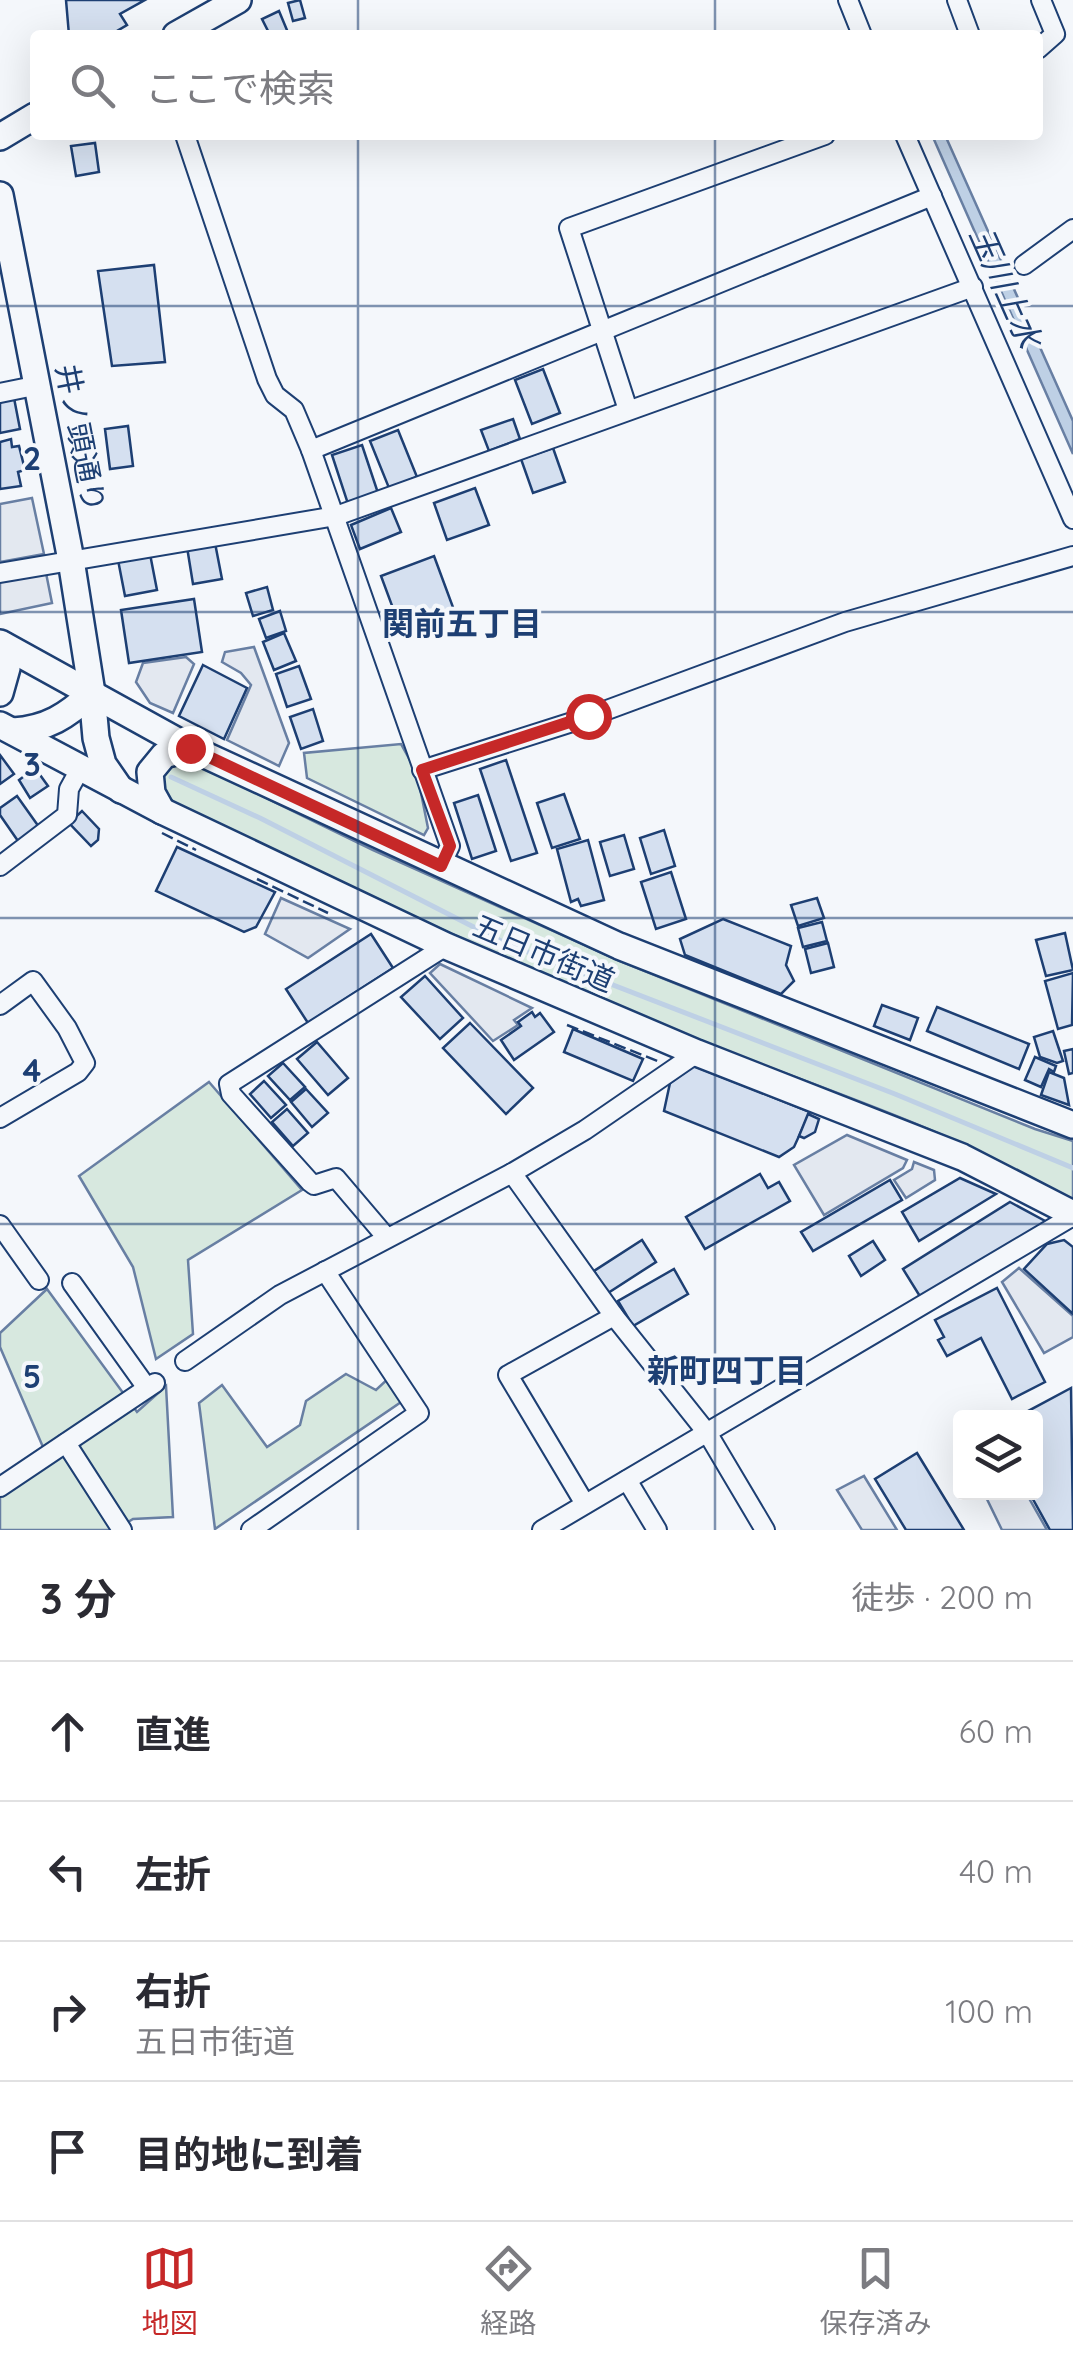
<!DOCTYPE html>
<html lang="ja">
<head>
<meta charset="utf-8">
<style>
	body { margin:0; font-family:Quicksand,"Noto Sans JP",sans-serif; background:#f2f2f3; color:#2b2b33 }
	.controls { position:absolute; right:30px; bottom:30px; display:grid; overflow:hidden; border-radius:10px; box-shadow:0 10px 40px #0002 }
	.controls button { width:90px; height:90px; display:grid; place-items:center; padding:0; border:0; border-bottom:2px solid #e1e1e2; background:#fff; color:#2b2b33; font:50px sans-serif }
	.stop { position:absolute; width:30px; height:30px; margin:-22px; border:8px solid #c62828; border-radius:50%; background:#fff }
	.stop.end { background:#c62828; border-color:#fff; box-shadow:0 2px 10px #0008 }
	.list { margin:0; padding:0; list-style:none }
	h2 { display:flex; justify-content:space-between; align-items:center; height:130px; margin:0; padding:0 40px; font-size:42px }
	h2 small { font-size:32px; font-weight:400; color:#7c7c81 }
	.list li { display:grid; grid-template-columns:65px 1fr auto; gap:30px; align-items:center; box-sizing:border-box; height:140px; padding:0 40px; border-top:2px solid #e1e1e2 }
	.list b { display:block; font-size:38px; white-space:nowrap }
	.list p { margin:0; font-size:32px; white-space:nowrap; color:#7c7c81 }
	.list em { font-size:32px; font-style:normal; color:#7c7c81 }
	.icon { flex:none; width:55px; height:55px; fill:none; stroke:currentColor; stroke-width:2; stroke-linecap:round; stroke-linejoin:round }
	.map { position:relative; flex:none; width:1073px; height:1530px; overflow:hidden }
	.search { position:absolute; background:#fff; box-shadow:0 10px 40px #0002; left:30px; right:30px; top:30px; height:110px; display:flex; align-items:center; gap:25px; box-sizing:border-box; padding:0 35px; border-radius:10px; color:#7c7c81; font-size:38px }
	.sheet { height:690px; background:#fff }
	nav { display:flex; justify-content:space-around; align-items:center; box-sizing:border-box; height:140px; border-top:2px solid #e1e1e2; background:#fff; font-size:28px; color:#7c7c81 }
	nav a { display:grid; justify-items:center; gap:5px }
	nav .on { color:#c62828 }
	.map>svg:first-child { display:block }
</style>
</head>
<body>
<div class="map">
<svg width="1073" height="1530" viewBox="0 0 1073 1530">
	<rect width="100%" height="100%" fill="#f4f7fb"/>
	<g fill="#d7e8df" stroke="#687fa3" stroke-width="2.5">
		<polygon points="401,744 417,773 428,828 424,835 307,778 304,753"/>
		<path d="M190 761 373 850 620 961 1035 1129 1073 1141V1203C956 1129 819 1089 691 1037 515 966 343 885 173 802L164 796 160 779 166 769Z"/>
		<polygon points="209,1082 302,1190 188,1260 193,1334 156,1359 133,1267 79,1176"/>
		<polygon points="47,1289 137,1412 166,1386 173,1517 133,1519 115,1530 0,1530 0,1494 49,1461 0,1347 0,1333"/>
		<polygon points="346,1374 376,1390 392,1375 404,1400 215,1529 199,1403 222,1385 267,1447 300,1425 306,1401"/>
	</g>
	<g fill="#e3e8f0" stroke="#687fa3" stroke-width="2.5">
		<polygon points="32,498 44,554 0,562 0,504"/>
		<polygon points="46,573 52,603 0,614 0,581"/>
		<polygon points="254,647 289,743 279,766 227,740 251,685 241,673 222,662 225,652"/>
		<polygon points="186,657 194,664 173,713 150,703 136,682 143,663"/>
		<polygon points="281,898 350,929 308,958 265,934"/>
		<polygon points="440,964 532,1008 514,1020 518,1025 493,1041 430,973"/>
		<polygon points="847,1135 907,1160 903,1168 824,1215 794,1165"/>
		<polygon points="914,1162 934,1170 935,1180 906,1198 894,1180 912,1169"/>
		<polygon points="1019,1268 1073,1316 1073,1337 1044,1353 1002,1282"/>
		<polygon points="864,1476 897,1530 862,1530 837,1490"/>
		<polygon points="984,1493 1026,1493 1047,1530 1002,1530"/>
	</g>
	<polygon fill="#bed0e5" stroke="#687fa3" stroke-width="2.5" points="932,135 945,135 1073,421 1073,454"/>
	<g fill="none" stroke-linecap="round" stroke-linejoin="round">
		<polyline stroke="#bed0e5" stroke-width="5" points="171,777 260,818 507,944 895,1094 1073,1168"/>
	</g>
	<g fill="#d5e0f0" stroke="#1d3f73" stroke-width="2.5">
		<polygon points="66,0 145,0 120,14 127,25 110,35 69,35"/>
		<polygon points="300,0 305,18 293,21 288,3"/>
		<polygon points="279,11 289,35 263,35 268,31 262,19"/>
		<polygon points="95,143 99,172 76,176 71,146"/>
		<polygon points="154,265 165,362 112,366 98,271"/>
		<polygon points="543,369 560,413 532,424 515,380"/>
		<polygon points="14,398 20,429 0,433 0,401"/>
		<polygon points="513,419 520,439 489,451 481,430"/>
		<polygon points="128,426 133,466 110,469 105,429"/>
		<polygon points="398,430 417,477 389,488 370,441"/>
		<polygon points="11,439 12,447 19,446 25,470 18,472 21,486 0,489 0,442"/>
		<polygon points="362,445 379,496 349,507 332,455"/>
		<polygon points="553,448 565,482 533,493 521,459"/>
		<polygon points="475,488 489,525 447,540 434,503"/>
		<polygon points="391,508 401,532 360,549 351,525"/>
		<polygon points="215,543 222,579 193,584 187,547"/>
		<polygon points="150,554 157,590 125,596 118,560"/>
		<polygon points="434,556 454,610 401,630 381,576"/>
		<polygon points="267,587 273,610 253,616 246,593"/>
		<polygon points="194,599 202,652 129,663 121,610"/>
		<polygon points="280,611 286,631 266,638 259,619"/>
		<polygon points="284,633 296,661 274,670 263,642"/>
		<polygon points="203,665 247,688 224,739 179,716"/>
		<polygon points="299,666 311,699 287,707 276,674"/>
		<polygon points="313,709 323,741 301,749 290,717"/>
		<polygon points="0,755 14,774 0,784"/>
		<polygon points="506,760 537,853 511,861 480,769"/>
		<polygon points="35,768 48,786 30,798 19,780"/>
		<polygon points="564,794 580,839 552,848 537,803"/>
		<polygon points="478,795 496,851 472,859 454,803"/>
		<polygon points="17,796 39,827 18,841 0,815 0,808"/>
		<polygon points="82,811 99,829 98,840 91,846 69,823"/>
		<polygon points="664,830 675,866 651,874 640,838"/>
		<polygon points="624,835 634,869 610,876 600,842"/>
		<polygon points="588,840 604,900 581,906 578,899 571,902 557,849"/>
		<polygon points="177,847 275,892 256,927 244,932 156,891"/>
		<polygon points="671,872 686,919 656,929 641,882"/>
		<polygon points="817,898 824,918 798,926 791,905"/>
		<polygon points="723,919 791,946 786,965 794,981 781,994 685,955 680,939"/>
		<polygon points="822,922 827,941 803,947 798,928"/>
		<polygon points="1065,933 1073,970 1046,976 1036,940"/>
		<polygon points="371,934 393,968 308,1023 286,989"/>
		<polygon points="828,943 834,967 811,973 805,949"/>
		<polygon points="1073,973 1072,1025 1058,1029 1045,981"/>
		<polygon points="425,976 463,1018 440,1039 401,997"/>
		<polygon points="882,1005 918,1018 910,1040 874,1026"/>
		<polygon points="937,1007 1029,1044 1019,1069 927,1031"/>
		<polygon points="532,1012 535,1017 540,1013 554,1032 514,1060 501,1040 521,1026 518,1022"/>
		<polygon points="470,1023 533,1088 506,1114 443,1048"/>
		<polygon points="573,1029 643,1059 633,1081 564,1052"/>
		<polygon points="1053,1031 1063,1061 1057,1063 1040,1057 1034,1037"/>
		<polygon points="317,1042 348,1078 328,1095 297,1059"/>
		<polygon points="1073,1049 1073,1073 1069,1074 1064,1051"/>
		<polygon points="1035,1057 1056,1066 1054,1072 1049,1069 1041,1087 1025,1080"/>
		<polygon points="283,1063 305,1087 290,1100 268,1076"/>
		<polygon points="694,1066 810,1112 794,1147 779,1157 664,1111 670,1083"/>
		<polygon points="1049,1072 1064,1078 1069,1105 1041,1095"/>
		<polygon points="264,1081 286,1105 271,1118 250,1094"/>
		<polygon points="306,1089 328,1113 312,1127 291,1102"/>
		<polygon points="287,1109 308,1133 293,1146 272,1122"/>
		<polygon points="808,1114 819,1119 815,1132 804,1138 799,1136"/>
		<polygon points="760,1174 768,1188 779,1182 790,1201 705,1249 686,1217"/>
		<polygon points="960,1178 996,1194 919,1241 902,1212"/>
		<polygon points="890,1180 902,1200 813,1251 801,1232"/>
		<polygon points="1010,1202 1047,1222 921,1298 903,1269"/>
		<polygon points="642,1240 656,1262 608,1293 594,1271"/>
		<polygon points="1064,1240 1073,1247 1073,1314 1024,1269 1047,1244"/>
		<polygon points="873,1241 885,1260 861,1276 849,1256"/>
		<polygon points="674,1269 688,1294 633,1326 618,1301"/>
		<polygon points="997,1288 1045,1382 1012,1399 981,1338 947,1356 938,1340 944,1337 935,1320"/>
		<polygon points="1071,1388 1073,1530 1050,1530 1029,1492 1036,1492 1036,1418 1015,1418"/>
		<polygon points="917,1453 964,1530 906,1530 875,1479"/>
	</g>
	<g fill="none" stroke-linecap="round" stroke-linejoin="round">
		<g stroke="#1d3f73" stroke-width="22">
			<g id="street">
				<polyline points="848,0 862,35"/>
				<polyline points="957,0 970,35"/>
				<polyline points="1038,49 1055,34 1041,0"/>
				<polyline points="185,135 267,379 275,395 294,410 311,450 450,846 441,865"/>
				<polyline points="905,135 1073,519"/>
				<polyline points="1024,265 1073,229"/>
				<polyline points="0,393 39,385"/>
				<polyline points="628,410 569,228 825,135"/>
				<polyline points="311,450 932,196"/>
				<polyline points="0,573 336,516 973,287"/>
				<polyline points="422,770 588,717 845,622 1073,556"/>
				<polyline points="0,866 67,815 69,789 80,769"/>
				<polyline points="0,1005 33,981 67,1028 85,1063 78,1072 0,1118"/>
				<polyline points="512,1173 614,1316 708,1434 765,1530"/>
				<polyline points="0,1225 39,1280"/>
				<polyline points="387,1238 336,1178 314,1185 310,1182 231,1094 229,1084 446,946"/>
				<polyline points="72,1283 147,1388"/>
				<polyline points="185,1361 280,1295 512,1173 585,1130 697,1053"/>
				<polyline points="66,1443 122,1530"/>
				<polyline points="627,1480 657,1530"/>
				<polyline points="0,1487 155,1383"/>
				<polyline points="585,1504 508,1375 614,1316"/>
				<polyline points="251,1530 419,1413 325,1271"/>
				<polyline points="542,1530 1073,1216"/>
			</g>
		</g>
		<g stroke="#1d3f73" stroke-width="30">
			<g id="primary">
				<polyline points="176,35 238,0"/>
				<polyline points="0,137 35,116"/>
				<polyline points="0,195 71,560 92,693 96,738 103,764 121,790"/>
				<polyline points="0,643 190,748 619,946 1073,1125"/>
				<polyline points="0,693 7,668 3,645"/>
				<polyline points="0,725 162,811 446,946 697,1053 962,1157 1073,1214"/>
				<path d="M13 731C47 729 67 716 92 693"/>
				<polyline points="162,811 152,793 150,772 164,755 190,748"/>
			</g>
		</g>
		<use href="#street" stroke="#f4f7fb" stroke-width="18"/>
		<use href="#primary" stroke="#f4f7fb" stroke-width="25"/>
		<g stroke="#1d3f73" stroke-width="2.5" stroke-dasharray="12 5" stroke-linecap="butt">
			<polyline points="162,833 196,850"/>
			<polyline points="257,879 328,913"/>
			<polyline points="567,1025 660,1062"/>
		</g>
	</g>
	<g fill="none" stroke-linecap="round" stroke-linejoin="round">
		<polyline stroke="#c62828" stroke-width="12" points="190,748 441,866 450,846 422,770 588,716"/>
	</g>
	<path fill="none" stroke="#1d3f73" stroke-width="2.5" stroke-opacity="0.55" d="M358 0V35M715 0V35M358 135V1530M715 135V1530M0 306H1073M0 612H1073M0 918H1073M0 1224H1073"/>
	<g text-anchor="middle" dominant-baseline="central" stroke-width="8" stroke-linejoin="round" paint-order="stroke">
		<g font-size="30" fill="#1d3f73" stroke="#f4f7fb">
			<text transform="translate(81 438) rotate(79)">井ノ頭通り</text>
			<text transform="translate(544 953) rotate(23)">五日市街道</text>
		</g>
		<g font-size="32" font-style="italic" fill="#1d3f73" stroke="#f4f7fb">
			<text transform="translate(1006 287) rotate(66)">玉川上水</text>
		</g>
		<g font-size="32" font-weight="bold" fill="#1d3f73" stroke="#f4f7fb">
			<text x="462" y="623">関前五丁目</text>
			<text x="727" y="1370">新町四丁目</text>
		</g>
	</g>
	<g font-size="32" text-anchor="middle" font-weight="bold" fill="#1d3f73" stroke="#f4f7fb" stroke-width="8" stroke-linejoin="round" paint-order="stroke">
		<text x="32" y="470">2</text>
		<text x="32" y="776">3</text>
		<text x="32" y="1082">4</text>
		<text x="32" y="1388">5</text>
	</g>
</svg>
<div class="controls">
<button><svg class="icon" aria-label="layers" viewBox="0 0 24 24"><path d="M12 4l9 5-9 5-9-5zM3 14l9 5 9-5"/></svg></button>
</div>
<div class="stop" style="left:588px;top:716px"></div>
<div class="stop end" style="left:190px;top:748px"></div>
<div class="search"><svg class="icon" aria-label="search" viewBox="0 0 24 24"><circle cx="10" cy="10" r="6"/><path d="M15 15l6 6"/></svg>ここで検索</div>
</div>
<section class="sheet">
<h2>3 分<small>徒歩 · 200 m</small></h2>
<ul class="list">
<li><svg class="icon" aria-label="ahead" viewBox="0 0 24 24"><path d="M12 20V5M6 11l6-6 6 6"/></svg><div><b>直進</b></div><em>60 m</em></li>
<li><svg class="icon" aria-label="left" viewBox="0 0 24 24"><path d="M17 20v-9H6M10 6l-5 5 5 5"/></svg><div><b>左折</b></div><em>40 m</em></li>
<li><svg class="icon" aria-label="right" viewBox="0 0 24 24"><path d="M7 20v-9h11M14 6l5 5-5 5"/></svg><div><b>右折</b><p>五日市街道</p></div><em>100 m</em></li>
<li><svg class="icon" aria-label="arrive" viewBox="0 0 24 24"><path d="M6 21V4h12l-3 4 3 4H6"/></svg><div><b>目的地に到着</b></div></li>
</ul>
</section>
<nav>
<a class="on"><svg class="icon" aria-label="map" viewBox="0 0 24 24"><path d="M3 6l6-2 6 2 6-2v14l-6 2-6-2-6 2zM9 4v14M15 6v14"/></svg>地図</a>
<a><svg class="icon" aria-label="directions" viewBox="0 0 24 24"><path d="M12 3l9 9-9 9-9-9zM9 14v-3h6M13 9l2 2-2 2"/></svg>経路</a>
<a><svg class="icon" aria-label="saved" viewBox="0 0 24 24"><path d="M7 4h10v16l-5-4-5 4z"/></svg>保存済み</a>
</nav>
</body>
</html>
